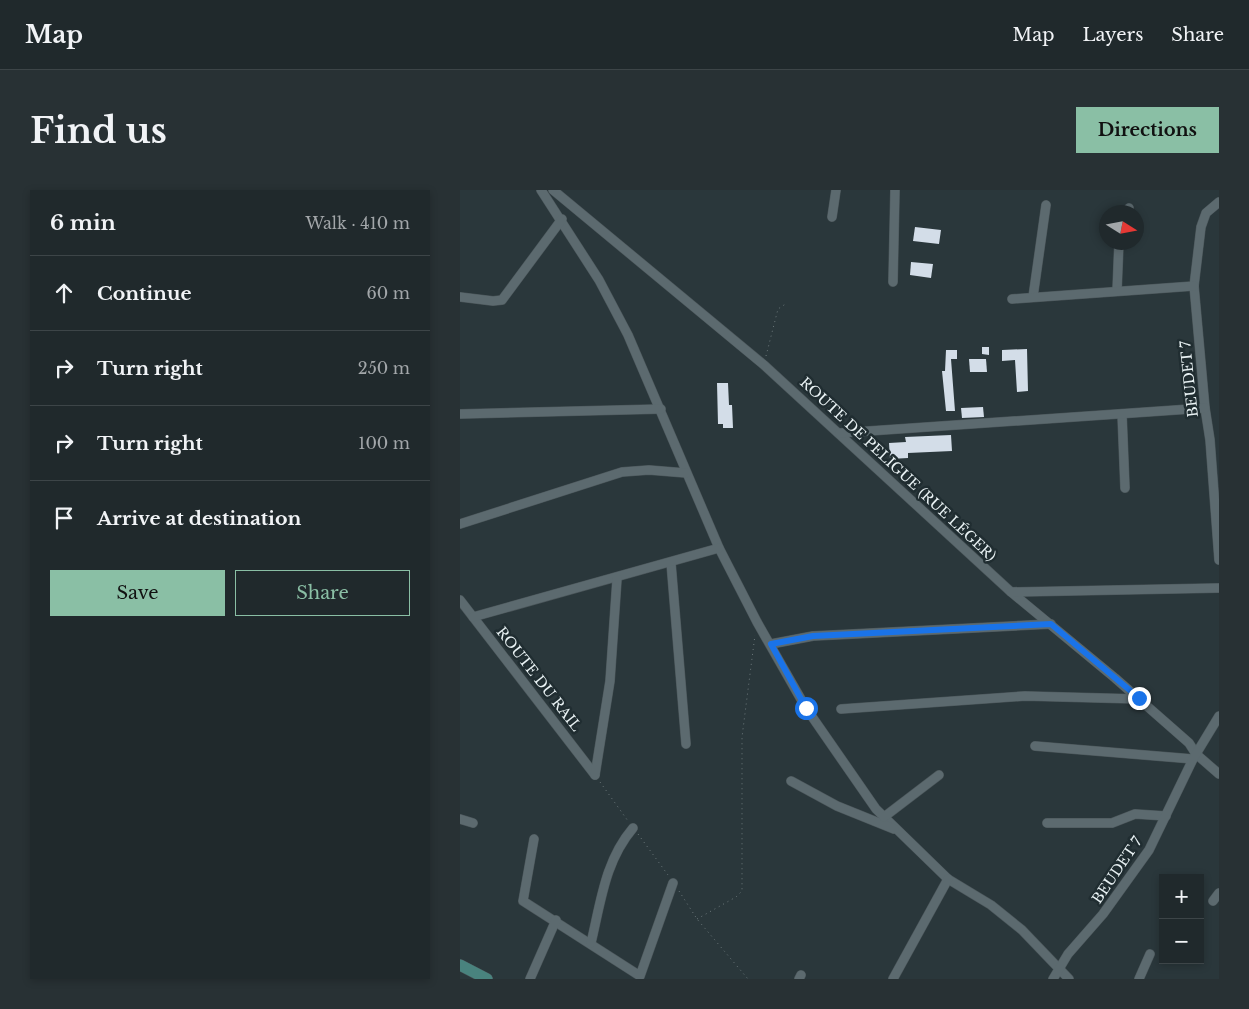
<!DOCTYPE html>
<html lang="en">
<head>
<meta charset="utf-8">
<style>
	body { margin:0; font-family:"Libre Baskerville",serif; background:#283134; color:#f1f3f6 }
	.controls { position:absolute; right:15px; bottom:15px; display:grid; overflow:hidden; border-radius:0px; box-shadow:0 2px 8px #0003 }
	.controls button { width:45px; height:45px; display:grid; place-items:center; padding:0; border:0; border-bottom:1px solid #3d4548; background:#20292c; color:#f1f3f6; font:25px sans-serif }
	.compass { position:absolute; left:639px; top:15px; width:45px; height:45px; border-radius:50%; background:#20292c; box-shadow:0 2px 8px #0003; rotate:101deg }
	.stop { position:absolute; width:15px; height:15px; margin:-11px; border:4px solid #1a73e8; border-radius:50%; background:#fff }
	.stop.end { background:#1a73e8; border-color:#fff; box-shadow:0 1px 5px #0008 }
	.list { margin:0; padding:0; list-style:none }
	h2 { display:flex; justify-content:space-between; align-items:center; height:65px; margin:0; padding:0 20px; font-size:21px }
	h2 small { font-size:16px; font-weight:400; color:#a2a6a9 }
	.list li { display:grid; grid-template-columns:32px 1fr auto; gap:15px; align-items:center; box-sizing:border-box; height:75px; padding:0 20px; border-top:1px solid #3d4548 }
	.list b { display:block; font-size:19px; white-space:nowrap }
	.list em { font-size:16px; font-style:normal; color:#a2a6a9 }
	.actions { display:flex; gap:10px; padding:15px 20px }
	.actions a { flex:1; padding:11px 0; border:1px solid #8abfa5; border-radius:0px; text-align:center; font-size:18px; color:#8abfa5 }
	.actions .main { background:#8abfa5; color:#111 }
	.icon { flex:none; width:28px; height:28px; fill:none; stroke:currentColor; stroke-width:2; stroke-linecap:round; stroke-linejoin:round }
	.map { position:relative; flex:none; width:759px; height:789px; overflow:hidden; border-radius:0px }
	header { display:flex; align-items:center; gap:30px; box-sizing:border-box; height:70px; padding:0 25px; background:#20292c; border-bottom:1px solid #3d4548 }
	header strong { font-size:24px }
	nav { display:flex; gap:28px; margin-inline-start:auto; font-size:18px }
	.intro { display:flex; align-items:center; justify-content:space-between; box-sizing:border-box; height:120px; padding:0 30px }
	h1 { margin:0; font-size:35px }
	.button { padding:12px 22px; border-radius:0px; background:#8abfa5; color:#111; font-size:18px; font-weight:700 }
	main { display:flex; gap:30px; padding:0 30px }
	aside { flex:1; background:#20292c; border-radius:0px; box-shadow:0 2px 8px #0003 }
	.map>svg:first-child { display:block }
</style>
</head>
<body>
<header>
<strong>Map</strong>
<nav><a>Map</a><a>Layers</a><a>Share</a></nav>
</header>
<div class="intro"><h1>Find us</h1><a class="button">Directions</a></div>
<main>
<aside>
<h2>6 min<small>Walk · 410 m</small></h2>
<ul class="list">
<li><svg class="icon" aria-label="ahead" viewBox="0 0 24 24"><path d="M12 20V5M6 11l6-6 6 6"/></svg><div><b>Continue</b></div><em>60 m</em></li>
<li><svg class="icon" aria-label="right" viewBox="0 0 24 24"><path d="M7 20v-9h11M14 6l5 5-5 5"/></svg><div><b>Turn right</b></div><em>250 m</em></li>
<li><svg class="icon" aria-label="right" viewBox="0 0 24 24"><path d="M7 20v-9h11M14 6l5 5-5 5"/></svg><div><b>Turn right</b></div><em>100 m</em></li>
<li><svg class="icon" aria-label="arrive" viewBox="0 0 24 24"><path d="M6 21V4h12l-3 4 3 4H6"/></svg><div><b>Arrive at destination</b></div></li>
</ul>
<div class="actions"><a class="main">Save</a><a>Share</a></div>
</aside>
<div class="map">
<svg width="759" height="789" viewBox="0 0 759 789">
	<rect width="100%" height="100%" fill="#2a373b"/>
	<g fill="#d3dde8">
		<polygon points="455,37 481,40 479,54 453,51"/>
		<polygon points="451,72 473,74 471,88 450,85"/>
		<polygon points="522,157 529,157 529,165 522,164"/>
		<polygon points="567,159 568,201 557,202 555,170 542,171 542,160"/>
		<polygon points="486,160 497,160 497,169 491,169 495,221 486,221 482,181 485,181"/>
		<polygon points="509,169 526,169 527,182 510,182"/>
		<polygon points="257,193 268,193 269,215 272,215 273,238 263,238 263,234 258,234"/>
		<polygon points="523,217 524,227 502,228 501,218"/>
		<polygon points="491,245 492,261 448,263 448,268 430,269 429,253 446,252 445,247"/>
	</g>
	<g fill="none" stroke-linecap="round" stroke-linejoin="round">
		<g stroke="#4a5559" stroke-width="10">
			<g id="minor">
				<polyline points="81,0 139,90 168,145 259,358 297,432 346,518 416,619 488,689 531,715 562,740 609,789"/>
				<polyline points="93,0 304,175 551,402 655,488 729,553 736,564 759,584"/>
				<polyline points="759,12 746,23 741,37 734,96 745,218 750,250 759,370"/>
				<polyline points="667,22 669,18"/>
				<polyline points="372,27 376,0"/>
				<polyline points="433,92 435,0"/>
				<polyline points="657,101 659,52"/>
				<polyline points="0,107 33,111 42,110 102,29"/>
				<polyline points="573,107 586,15"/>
				<polyline points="552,109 734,96"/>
				<polyline points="0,224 201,219"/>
				<polyline points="662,224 665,298"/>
				<polyline points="380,243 745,218"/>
				<polyline points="0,334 162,282 189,280 226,283"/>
				<polyline points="211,373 226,554"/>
				<polyline points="551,402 759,398"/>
				<polyline points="0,410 135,585"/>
				<polyline points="13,427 259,358"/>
				<polyline points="311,454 353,446 591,434"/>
				<polyline points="381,519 565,506 679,509"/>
				<polyline points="575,556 733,569"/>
				<polyline points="135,585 150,491 157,389"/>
				<polyline points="331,591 377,616 434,639"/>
				<polyline points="424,627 479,585"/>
				<polyline points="0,629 13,633"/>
				<polyline points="587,633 652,633 675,624 706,626"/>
				<polyline points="74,649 63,711 180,786 213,693"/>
				<polyline points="753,711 759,703"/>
				<path d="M131 753C141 711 145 671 173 638"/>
				<polyline points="70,789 96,730"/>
				<polyline points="339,789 341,785"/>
				<polyline points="433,789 488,689"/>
				<polyline points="593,789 608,764 643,724 689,660 733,569 759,526"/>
				<polyline points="679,789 690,764"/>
			</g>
		</g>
		<g stroke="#4a5559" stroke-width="12">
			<polyline id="major" points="0,775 27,789"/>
		</g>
		<g stroke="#6d797c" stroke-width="1" stroke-dasharray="1 4" stroke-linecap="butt">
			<polyline points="306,166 318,119 327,113"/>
			<polyline points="140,592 168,631"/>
			<polyline points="178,644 208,685"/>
			<polyline points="219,701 237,729 288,789"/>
			<polyline points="237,729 276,707 282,701 282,547 295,445"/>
		</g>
		<use href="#minor" stroke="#5c6a6f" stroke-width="9"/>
		<use href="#major" stroke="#49837e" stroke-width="11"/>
	</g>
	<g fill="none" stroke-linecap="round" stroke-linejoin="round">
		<polyline stroke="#1a73e8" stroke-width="6" points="346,518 311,454 353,446 591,434 679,508"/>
	</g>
	<g text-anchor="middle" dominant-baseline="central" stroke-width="5" stroke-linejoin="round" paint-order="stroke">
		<g font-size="14" fill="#e9f2f4" stroke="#202d31">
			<text transform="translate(729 189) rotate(-96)">BEUDET 7</text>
			<text transform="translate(438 279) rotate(43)">ROUTE DE PELIGUE (RUE LÉGER)</text>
			<text transform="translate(79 489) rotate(52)">ROUTE DU RAIL</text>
			<text transform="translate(657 680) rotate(-56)">BEUDET 7</text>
		</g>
	</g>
</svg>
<div class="controls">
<button>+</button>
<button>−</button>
</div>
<svg class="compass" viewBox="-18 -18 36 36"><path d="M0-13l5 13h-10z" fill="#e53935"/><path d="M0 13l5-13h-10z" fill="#a2a6a9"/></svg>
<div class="stop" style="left:346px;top:518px"></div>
<div class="stop end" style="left:679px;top:508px"></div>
</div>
</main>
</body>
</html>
